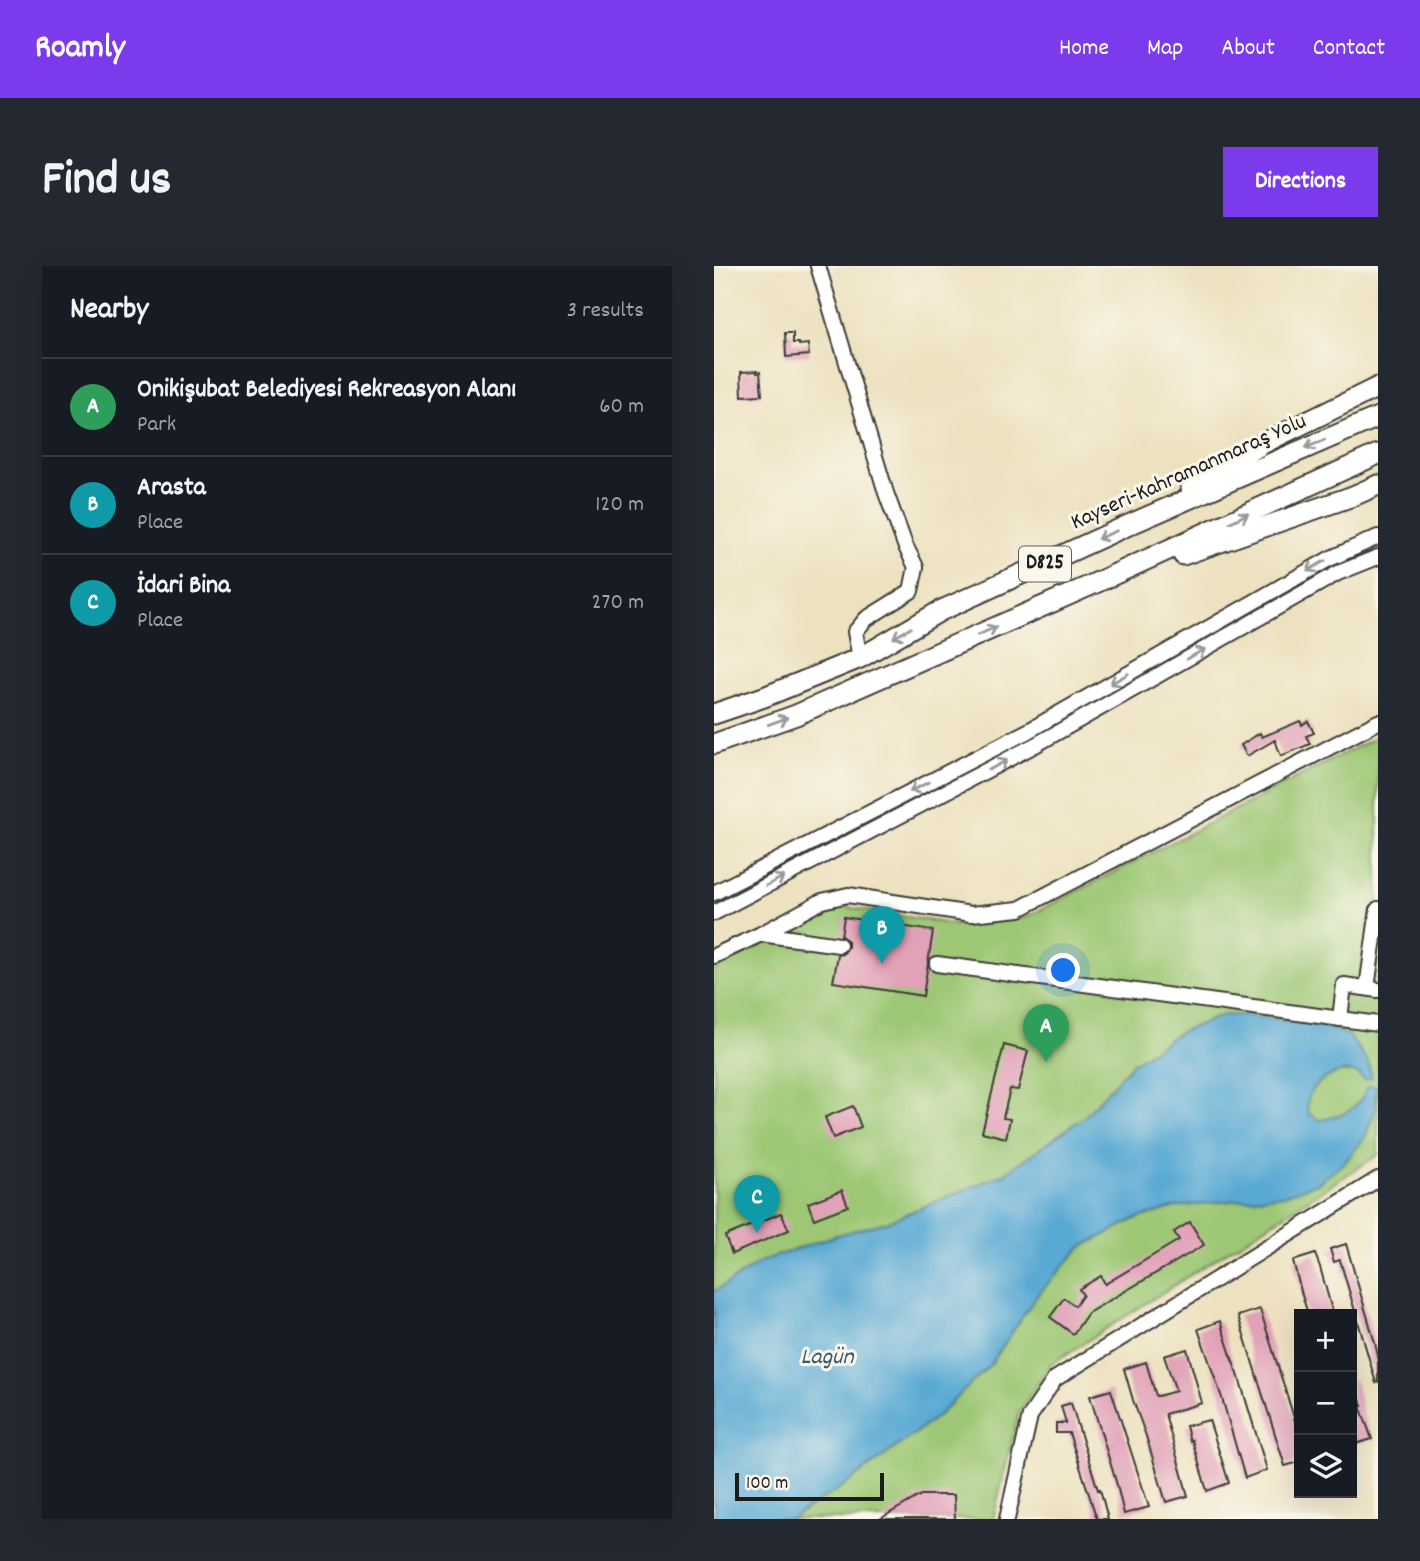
<!DOCTYPE html>
<html lang="en">
<head>
<meta charset="utf-8">
<style>
	body { margin:0; font-family:Dekko,sans-serif; background:#242831; color:#f1f3f6 }
	.controls { position:absolute; right:21px; bottom:21px; display:grid; overflow:hidden; border-radius:0px; box-shadow:0 7px 28px #0002 }
	.controls button { width:63px; height:63px; display:grid; place-items:center; padding:0; border:0; border-bottom:2px solid #363941; background:#171b24; color:#f1f3f6; font:35px sans-serif }
	.scale { position:absolute; left:21px; bottom:18px; width:149px; box-sizing:border-box; padding-left:7px; border:4px solid #1c1c1c; border-top:0; font-size:19px; line-height:24px; white-space:nowrap; color:#1c1c1c; -webkit-text-stroke:5px #fbf7ec; paint-order:stroke }
	.you { position:absolute; left:350px; top:705px; width:24px; height:24px; margin:-18px; border:5px solid #fff; border-radius:50%; background:#1a73e8; box-shadow:0 0 0 10px #1a73e833 }
	.badge { display:grid; place-items:center; width:46px; height:46px; border-radius:50%; background:#7c3aed; color:#fff; font-size:23px; font-weight:700 }
	.pin { position:absolute; translate:-50% -58px; filter:drop-shadow(0 2px 4px #0008) }
	.pin::after { content:''; position:absolute; top:37px; width:24px; height:21px; background:inherit; clip-path:polygon(0 0,100% 0,50% 100%) }
	.list { margin:0; padding:0; list-style:none }
	h2 { display:flex; justify-content:space-between; align-items:center; height:91px; margin:0; padding:0 28px; font-size:30px }
	h2 small { font-size:23px; font-weight:400; color:#9ea1a6 }
	.list li { display:grid; grid-template-columns:46px 1fr auto; gap:21px; align-items:center; box-sizing:border-box; height:98px; padding:0 28px; border-top:2px solid #363941 }
	.list b { display:block; font-size:26px; white-space:nowrap }
	.list p { margin:0; font-size:23px; white-space:nowrap; color:#9ea1a6 }
	.list em { font-size:23px; font-style:normal; color:#9ea1a6 }
	.icon { flex:none; width:38px; height:38px; fill:none; stroke:currentColor; stroke-width:2; stroke-linecap:round; stroke-linejoin:round }
	.map { position:relative; flex:none; width:664px; height:1253px; overflow:hidden; border-radius:0px }
	header { display:flex; align-items:center; gap:42px; box-sizing:border-box; height:98px; padding:0 35px; background:#7c3aed; color:#fff }
	header strong { font-size:33px }
	nav { display:flex; gap:38px; margin-inline-start:auto; font-size:24px }
	.intro { display:flex; align-items:center; justify-content:space-between; box-sizing:border-box; height:168px; padding:0 42px }
	h1 { margin:0; font-size:49px }
	.button { padding:18px 32px; border-radius:0px; background:#7c3aed; color:#fff; font-size:24px; font-weight:700 }
	main { display:flex; gap:42px; padding:0 42px }
	aside { flex:1; background:#171b24; border-radius:0px; box-shadow:0 7px 28px #0002 }
	.map>svg:first-child { display:block }
</style>
</head>
<body>
<header>
<strong>Roamly</strong>
<nav><a>Home</a><a>Map</a><a>About</a><a>Contact</a></nav>
</header>
<div class="intro"><h1>Find us</h1><a class="button">Directions</a></div>
<main>
<aside>
<h2>Nearby<small>3 results</small></h2>
<ul class="list">
<li><span class="badge" style="background:#2e9e5b">A</span><div><b>Onikişubat Belediyesi Rekreasyon Alanı</b><p>Park</p></div><em>60 m</em></li>
<li><span class="badge" style="background:#0f9aa8">B</span><div><b>Arasta</b><p>Place</p></div><em>120 m</em></li>
<li><span class="badge" style="background:#0f9aa8">C</span><div><b>İdari Bina</b><p>Place</p></div><em>270 m</em></li>
</ul>
</aside>
<div class="map">
<svg width="664" height="1253" viewBox="0 0 664 1253">
	<rect width="100%" height="100%" fill="#fbf7ec"/>
	<filter id="ink" filterUnits="userSpaceOnUse"><feTurbulence type="fractalNoise" baseFrequency=".0143" numOctaves="2"/><feDisplacementMap in="SourceGraphic" scale="14" xChannelSelector="R" yChannelSelector="G"/><feConvolveMatrix kernelMatrix="1 2 1 2 8 2 1 2 1" color-interpolation-filters="sRGB"/></filter>
	<filter id="wash" filterUnits="userSpaceOnUse"><feTurbulence type="fractalNoise" baseFrequency=".00686" numOctaves="4" result="noise"/><feDisplacementMap in="SourceGraphic" scale="28" xChannelSelector="R" yChannelSelector="G"/><feGaussianBlur stdDeviation="1.57" result="paint"/><feColorMatrix in="noise" values="0 0 0 0 0 0 0 0 0 0 0 0 0 0 0 0 0 1.4 0 .05"/><feComposite in="paint" operator="in"/></filter>
	<g filter="url(#wash)">
		<rect width="100%" height="100%" fill="#ede1c0"/>
		<polygon fill="#9dc774" stroke="#5c7248" stroke-width="2" points="664,470 664,889 337,1098 305,1146 279,1253 0,1253 0,703 126,640 243,659 311,652"/>
		<path fill="#58a9d3" stroke="#3a6278" stroke-width="2" d="M510 749H528L609 759 634 769 654 796 658 812 651 814 643 807C638 806 631 805 626 806 615 809 599 818 595 830 593 834 594 842 594 847L606 854C630 850 644 844 654 820H662L661 845 651 871 632 895 604 917 570 929 462 941 421 953 366 982 321 1032 277 1098 224 1150 134 1217 77 1253H0V1026L48 995 123 969 172 956 290 908 370 851 418 798 466 766Z"/>
		<g id="blocks">
			<g fill="#e1a2b8">
				<polygon points="71,67 79,67 79,77 85,77 85,79 94,78 95,89 72,91"/>
				<polygon points="43,105 43,107 46,106 48,129 28,130 27,106"/>
				<polygon points="586,455 588,459 594,455 600,467 592,470 596,478 567,490 561,474 533,490 527,479 546,467 548,471"/>
				<polygon points="130,651 219,665 209,730 119,716 124,689 129,688 134,681 134,675 127,670"/>
				<polygon points="290,779 314,785 304,824 296,823 289,852 296,853 292,872 268,866"/>
				<polygon points="139,840 147,861 119,872 111,851"/>
				<polygon points="128,924 134,940 100,953 94,937"/>
				<polygon points="67,947 75,964 18,988 11,970"/>
				<polygon points="476,956 490,979 374,1047 359,1068 336,1051 350,1032 361,1040 369,1029 365,1023 387,1010 391,1018 465,974 460,966"/>
				<polygon points="632,978 661,1077 664,1090 664,1116 662,1117 653,1086 626,994 620,996 616,983"/>
				<polygon points="601,988 606,1001 619,1048 594,1048 588,1029 579,995"/>
				<polygon points="546,1043 585,1168 585,1196 571,1200 524,1050"/>
				<polygon points="506,1055 522,1105 523,1105 553,1204 531,1212 508,1132 484,1063"/>
				<polygon points="473,1083 488,1137 451,1148 474,1230 452,1236 432,1170 419,1134 410,1103 432,1096 442,1130 444,1130 462,1125 450,1090"/>
				<polygon points="638,1113 640,1113 648,1140 646,1140 658,1173 638,1179"/>
				<polygon points="397,1124 435,1241 410,1248 403,1219 376,1130"/>
				<polygon points="357,1137 384,1224 386,1223 394,1253 383,1253 355,1167 342,1167 342,1157 352,1157 347,1140"/>
				<polygon points="495,1154 515,1217 493,1225 478,1174 476,1175 472,1160"/>
				<polygon points="207,1229 240,1229 241,1253 166,1253"/>
			</g>
		</g>
	</g>
	<g filter="url(#ink)">
		<use href="#blocks" fill-opacity="0" stroke="#3b3a35" stroke-width="2"/>
		<g fill="none" stroke-linecap="round" stroke-linejoin="round">
			<g stroke="#3b3a35" stroke-width="18">
				<g id="minor">
					<polyline points="104,0 172,227 191,279 202,301 197,325 152,353 141,366 146,392"/>
					<polyline points="0,627 314,465 615,293 664,271"/>
					<polyline points="0,647 323,478 624,307 664,291"/>
					<polyline points="47,668 125,679"/>
					<polyline points="0,690 47,668 108,635 134,629 257,648 305,643 664,456"/>
					<polyline points="223,698 664,758"/>
					<polyline points="653,722 664,643"/>
					<polyline points="626,753 630,719 664,724"/>
					<polyline points="293,1253 316,1150 341,1113 664,913"/>
				</g>
			</g>
			<g stroke="#3b3a35" stroke-width="23">
				<g id="highway">
					<polyline points="477,222 550,177 664,121"/>
					<polyline points="469,289 639,230 664,219"/>
					<polyline points="0,448 50,431 146,392 226,345 419,257 664,151"/>
					<polyline points="0,478 82,449 375,320 664,188"/>
				</g>
			</g>
			<use href="#minor" stroke="#fff" stroke-width="14"/>
			<use href="#highway" stroke="#fff" stroke-width="19"/>
		</g>
		<defs><path id="oneway-shaft" d="M-6 0H5M1.5-3L5.5 0L1.5 3" fill="none" stroke-width="1.6" stroke-linecap="round" stroke-linejoin="round" transform="scale(1.75)"/></defs>
		<g stroke="#999">
			<use href="#oneway-shaft" transform="translate(601 178) rotate(157)"/>
			<use href="#oneway-shaft" transform="translate(525 252) rotate(-25)"/>
			<use href="#oneway-shaft" transform="translate(393 269) rotate(156)"/>
			<use href="#oneway-shaft" transform="translate(602 300) rotate(150)"/>
			<use href="#oneway-shaft" transform="translate(273 365) rotate(-24)"/>
			<use href="#oneway-shaft" transform="translate(188 367) rotate(150)"/>
			<use href="#oneway-shaft" transform="translate(482 388) rotate(-30)"/>
			<use href="#oneway-shaft" transform="translate(405 413) rotate(150)"/>
			<use href="#oneway-shaft" transform="translate(64 455) rotate(-20)"/>
			<use href="#oneway-shaft" transform="translate(284 499) rotate(-28)"/>
			<use href="#oneway-shaft" transform="translate(205 521) rotate(153)"/>
			<use href="#oneway-shaft" transform="translate(61 615) rotate(-28)"/>
		</g>
	</g>
	<g text-anchor="middle" dominant-baseline="central" stroke-width="6" stroke-linejoin="round" paint-order="stroke">
		<rect fill="#fbf7ec" stroke="#5f5e5a" stroke-width="2" x="305" y="280.5" width="52" height="35" rx="5"/>
		<g font-size="21" font-weight="bold" fill="#1c1c1c">
			<text x="331" y="298">D825</text>
		</g>
		<g font-size="23" fill="#1c1c1c" stroke="#fbf7ec">
			<text transform="translate(475 207) rotate(-24)">Kayseri-Kahramanmaraş Yolu</text>
		</g>
		<g font-size="24" font-style="italic" fill="#375b6e" stroke="#fbf7ec">
			<text x="113" y="1092">Lagün</text>
		</g>
	</g>
</svg>
<div class="controls">
<button>+</button>
<button>−</button>
<button><svg class="icon" aria-label="layers" viewBox="0 0 24 24"><path d="M12 4l9 5-9 5-9-5zM3 14l9 5 9-5"/></svg></button>
</div>
<div class="scale">100 m</div>
<div class="you"></div>
<div class="pin badge" style="left:332px;top:796px;background:#2e9e5b">A</div>
<div class="pin badge" style="left:168px;top:698px;background:#0f9aa8">B</div>
<div class="pin badge" style="left:43px;top:967px;background:#0f9aa8">C</div>
</div>
</main>
</body>
</html>
